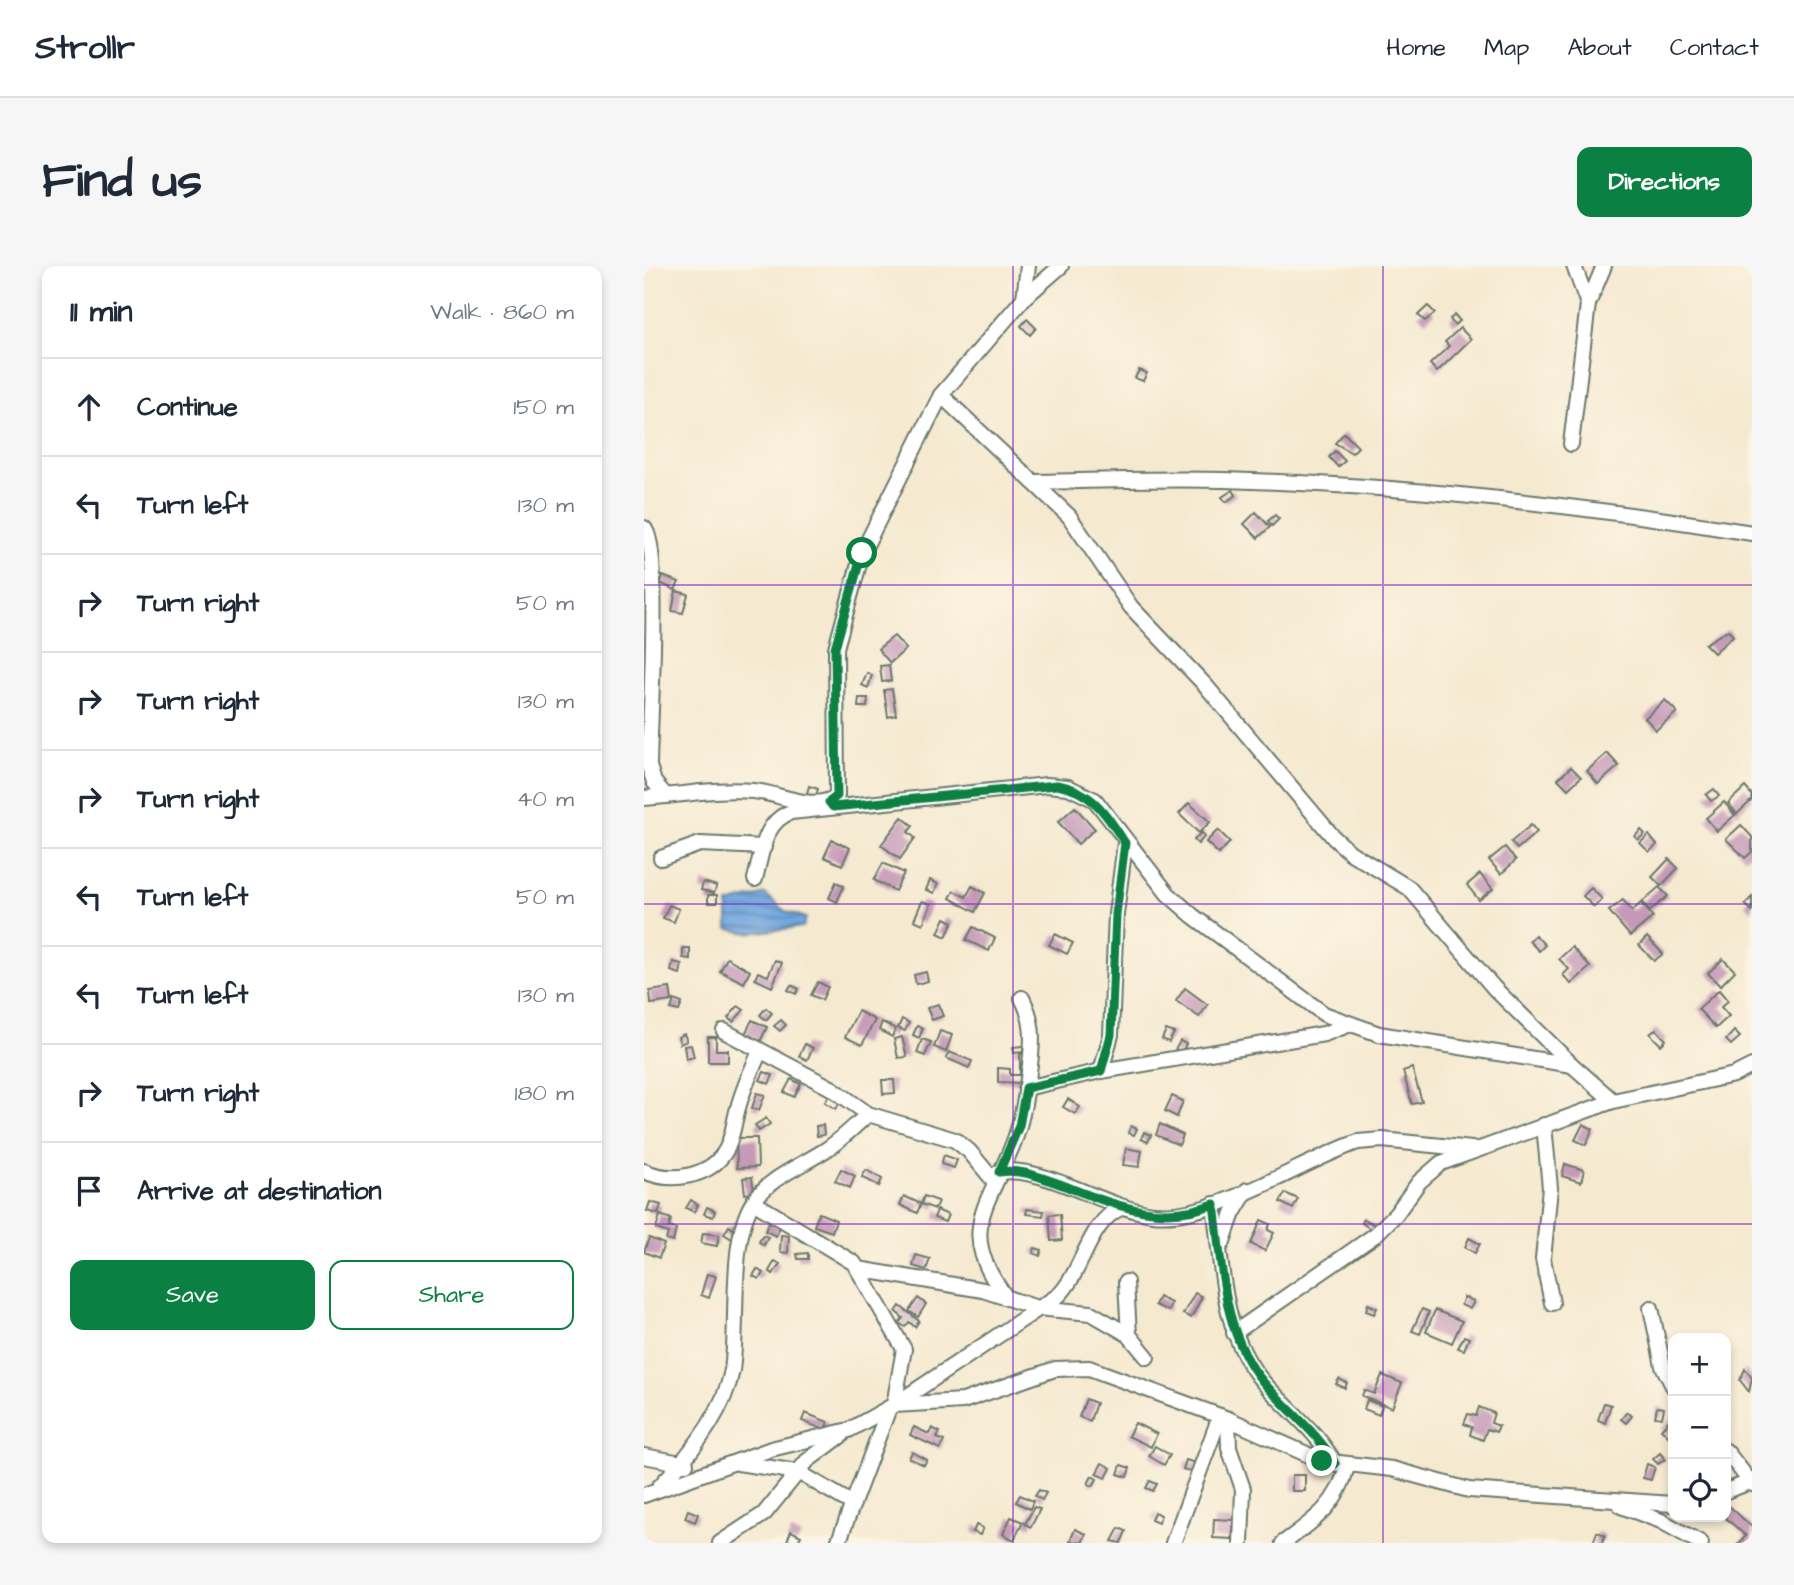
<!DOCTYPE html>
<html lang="en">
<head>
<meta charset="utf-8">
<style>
	body { margin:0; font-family:"Architects Daughter",sans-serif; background:#f6f6f7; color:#1f2937 }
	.controls { position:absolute; right:21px; bottom:21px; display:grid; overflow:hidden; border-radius:14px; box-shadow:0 4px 10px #0003 }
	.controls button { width:63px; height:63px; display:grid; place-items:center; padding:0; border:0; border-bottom:2px solid #e0e1e3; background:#fff; color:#1f2937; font:35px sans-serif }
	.stop { position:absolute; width:21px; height:21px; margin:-16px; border:5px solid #0b8043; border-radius:50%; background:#fff }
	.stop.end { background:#0b8043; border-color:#fff; box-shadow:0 2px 7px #0008 }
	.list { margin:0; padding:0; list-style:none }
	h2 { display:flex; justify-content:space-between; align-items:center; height:91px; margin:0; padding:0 28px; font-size:30px }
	h2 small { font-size:23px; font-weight:400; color:#747a83 }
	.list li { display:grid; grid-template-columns:46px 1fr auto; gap:21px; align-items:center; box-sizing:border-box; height:98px; padding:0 28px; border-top:2px solid #e0e1e3 }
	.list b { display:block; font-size:26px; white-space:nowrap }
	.list em { font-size:23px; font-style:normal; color:#747a83 }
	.actions { display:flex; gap:14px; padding:21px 28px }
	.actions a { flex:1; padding:16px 0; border:2px solid #0b8043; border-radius:14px; text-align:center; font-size:24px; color:#0b8043 }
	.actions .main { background:#0b8043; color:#fff }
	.icon { flex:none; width:38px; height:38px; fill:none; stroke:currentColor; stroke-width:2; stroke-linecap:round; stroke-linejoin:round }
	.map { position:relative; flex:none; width:1108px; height:1277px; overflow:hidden; border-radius:14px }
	header { display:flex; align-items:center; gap:42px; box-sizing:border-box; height:98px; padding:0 35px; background:#fff; border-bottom:2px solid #e0e1e3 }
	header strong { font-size:33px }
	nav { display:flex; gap:38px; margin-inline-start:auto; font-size:24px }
	.intro { display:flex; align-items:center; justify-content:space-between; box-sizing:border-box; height:168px; padding:0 42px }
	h1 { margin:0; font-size:49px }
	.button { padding:18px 32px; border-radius:14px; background:#0b8043; color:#fff; font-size:24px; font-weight:700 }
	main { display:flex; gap:42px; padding:0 42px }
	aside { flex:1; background:#fff; border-radius:14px; box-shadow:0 4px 10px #0003 }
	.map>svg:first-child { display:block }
</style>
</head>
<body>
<header>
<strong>Strollr</strong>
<nav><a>Home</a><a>Map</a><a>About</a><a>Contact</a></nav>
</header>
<div class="intro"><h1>Find us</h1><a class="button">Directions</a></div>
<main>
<aside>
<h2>11 min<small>Walk · 860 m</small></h2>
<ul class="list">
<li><svg class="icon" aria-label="ahead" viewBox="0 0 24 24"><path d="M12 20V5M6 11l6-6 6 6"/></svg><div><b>Continue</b></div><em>150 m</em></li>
<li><svg class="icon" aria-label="left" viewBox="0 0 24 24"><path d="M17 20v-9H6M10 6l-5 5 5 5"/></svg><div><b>Turn left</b></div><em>130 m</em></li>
<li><svg class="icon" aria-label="right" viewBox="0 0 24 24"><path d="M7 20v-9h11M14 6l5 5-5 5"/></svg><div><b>Turn right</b></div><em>50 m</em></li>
<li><svg class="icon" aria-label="right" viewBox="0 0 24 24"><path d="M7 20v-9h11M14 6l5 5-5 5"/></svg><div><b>Turn right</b></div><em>130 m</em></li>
<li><svg class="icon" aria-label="right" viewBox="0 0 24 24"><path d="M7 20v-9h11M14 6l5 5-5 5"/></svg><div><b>Turn right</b></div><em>40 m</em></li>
<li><svg class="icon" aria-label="left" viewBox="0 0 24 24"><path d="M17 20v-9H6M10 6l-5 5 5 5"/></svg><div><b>Turn left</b></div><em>50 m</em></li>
<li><svg class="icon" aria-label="left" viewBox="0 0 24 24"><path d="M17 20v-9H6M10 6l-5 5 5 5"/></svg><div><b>Turn left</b></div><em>130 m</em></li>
<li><svg class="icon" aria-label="right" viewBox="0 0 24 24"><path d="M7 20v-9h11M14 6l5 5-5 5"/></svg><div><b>Turn right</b></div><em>180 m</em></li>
<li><svg class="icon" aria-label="arrive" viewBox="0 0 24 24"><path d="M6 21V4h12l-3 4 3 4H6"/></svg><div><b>Arrive at destination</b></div></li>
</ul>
<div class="actions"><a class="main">Save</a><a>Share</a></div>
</aside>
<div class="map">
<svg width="1108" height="1277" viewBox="0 0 1108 1277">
	<defs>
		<pattern id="water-rules" width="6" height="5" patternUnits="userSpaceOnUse" patternTransform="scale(1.75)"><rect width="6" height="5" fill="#72a7df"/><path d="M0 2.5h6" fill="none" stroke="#5d89b6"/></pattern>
	</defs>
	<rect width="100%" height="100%" fill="#fcf5e5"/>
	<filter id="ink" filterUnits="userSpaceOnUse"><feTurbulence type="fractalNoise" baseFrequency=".0143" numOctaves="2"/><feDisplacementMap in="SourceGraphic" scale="14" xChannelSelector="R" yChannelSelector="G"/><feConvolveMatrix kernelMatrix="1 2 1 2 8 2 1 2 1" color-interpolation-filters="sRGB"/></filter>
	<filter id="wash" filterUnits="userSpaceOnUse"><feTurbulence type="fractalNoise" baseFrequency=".00686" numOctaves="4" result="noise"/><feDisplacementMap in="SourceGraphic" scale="28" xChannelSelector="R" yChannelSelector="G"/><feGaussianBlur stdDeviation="1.57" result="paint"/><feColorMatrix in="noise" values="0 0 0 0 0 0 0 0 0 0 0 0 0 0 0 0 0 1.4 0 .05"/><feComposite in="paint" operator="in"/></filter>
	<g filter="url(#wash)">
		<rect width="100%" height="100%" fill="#f5e9d0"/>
		<polygon fill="url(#water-rules)" stroke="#48728a" stroke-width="2" points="121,628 141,645 162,652 159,661 104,667 84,663 84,638"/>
		<g id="blocks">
			<g fill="#c598b8">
				<polygon points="784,40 791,47 781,55 774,49"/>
				<polygon points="811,49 816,55 810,59 806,53"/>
				<polygon points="383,53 392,62 386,69 377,60"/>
				<polygon points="816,62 827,73 793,106 786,98 805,80 801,76"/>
				<polygon points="495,104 503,107 499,115 491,112"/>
				<polygon points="700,167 714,181 708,187 691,177"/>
				<polygon points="691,185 701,195 694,201 685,191"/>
				<polygon points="589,224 592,229 582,236 578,231"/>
				<polygon points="612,246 626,261 614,272 600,258"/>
				<polygon points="631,249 635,253 628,260 624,255"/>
				<polygon points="19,310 35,316 31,324 16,317"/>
				<polygon points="32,325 44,328 39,347 28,345"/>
				<polygon points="1084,364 1089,370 1070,387 1061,378"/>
				<polygon points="250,370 262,383 246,397 234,383"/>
				<polygon points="245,399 247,415 238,416 236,400"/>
				<polygon points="223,407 228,409 224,422 218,419"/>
				<polygon points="248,423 252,449 244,451 240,424"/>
				<polygon points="215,432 224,432 223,441 214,441"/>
				<polygon points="1021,434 1033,446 1012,464 1001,452"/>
				<polygon points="963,487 975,500 954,518 943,505"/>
				<polygon points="927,501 937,511 924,523 914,513"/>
				<polygon points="165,520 174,523 170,536 162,531"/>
				<polygon points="1101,521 1108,529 1108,534 1093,548 1084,537"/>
				<polygon points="1070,523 1075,530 1067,535 1062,529"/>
				<polygon points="1080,536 1091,549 1073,565 1062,552"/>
				<polygon points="545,537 566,556 555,567 535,548"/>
				<polygon points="431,541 451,563 434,578 414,556"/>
				<polygon points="258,551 269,560 264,566 271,572 256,593 237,579"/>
				<polygon points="887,559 893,566 873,583 867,576"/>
				<polygon points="1097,559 1108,571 1108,586 1101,592 1082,573"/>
				<polygon points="574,564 586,576 575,588 562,576"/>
				<polygon points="997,564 1001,568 994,574 991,570"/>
				<polygon points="557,566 561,570 554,578 550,574"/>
				<polygon points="1005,569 1013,579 1005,586 996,577"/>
				<polygon points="188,574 206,582 198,599 180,591"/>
				<polygon points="861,581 872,594 857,608 845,594"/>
				<polygon points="1025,593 1034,602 1017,620 1008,611"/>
				<polygon points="239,597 260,607 251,625 230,614"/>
				<polygon points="836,608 849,623 835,634 823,619"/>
				<polygon points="286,614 294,618 290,627 282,624"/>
				<polygon points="59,616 73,620 70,627 57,624"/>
				<polygon points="192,616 200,620 193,636 185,632"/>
				<polygon points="328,620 341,627 331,646 306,632 310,625 322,631"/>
				<polygon points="1015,621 1024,630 1006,645 998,636"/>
				<polygon points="947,622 958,633 950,641 939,630"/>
				<rect x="64" y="629" width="9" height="8"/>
				<polygon points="1108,631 1108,645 1101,638"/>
				<polygon points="979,634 988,645 997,637 1009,651 986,670 965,645"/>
				<polygon points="278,635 287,638 279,658 270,654"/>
				<polygon points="25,639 35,643 30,656 19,652"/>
				<polygon points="301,652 309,656 302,671 294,667"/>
				<polygon points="329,661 351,672 345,685 322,674"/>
				<polygon points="411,668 429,677 423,688 405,679"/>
				<polygon points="891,669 901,679 895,685 885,675"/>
				<polygon points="1003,671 1019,688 1010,695 995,679"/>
				<polygon points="928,681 946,701 927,718 919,709 925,703 915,693"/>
				<polygon points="39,682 46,682 46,693 39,692"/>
				<polygon points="83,692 106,705 100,717 76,705"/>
				<polygon points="1079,693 1091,705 1076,720 1064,707"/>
				<polygon points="131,694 138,697 128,721 111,713 114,706 124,710"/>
				<polygon points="29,696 38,698 36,708 27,705"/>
				<polygon points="282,706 284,715 272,718 270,709"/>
				<polygon points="174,716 184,721 178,734 167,729"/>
				<polygon points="147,719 155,723 152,728 144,724"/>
				<polygon points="26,722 28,735 7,738 6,725"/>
				<polygon points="541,722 564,739 555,751 532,735"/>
				<polygon points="1075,724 1084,735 1077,741 1085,750 1072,762 1054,743"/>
				<polygon points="30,734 38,737 35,745 27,743"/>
				<polygon points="294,738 299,750 288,754 283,742"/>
				<polygon points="94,740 100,744 89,756 84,752"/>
				<polygon points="122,742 128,747 122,754 116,749"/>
				<polygon points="214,745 231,754 218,779 201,771"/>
				<polygon points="258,753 265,757 261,765 254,762"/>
				<polygon points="108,754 123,761 116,776 101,768"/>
				<polygon points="137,754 142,759 136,765 130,760"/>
				<polygon points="238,756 252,763 248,771 235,764"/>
				<polygon points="273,760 279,762 275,772 269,769"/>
				<polygon points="1012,763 1022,774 1017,779 1006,768"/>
				<polygon points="522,764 530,767 525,776 518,773"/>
				<polygon points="296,765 308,769 302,786 290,781"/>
				<polygon points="1090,765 1096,771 1087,779 1082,774"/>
				<polygon points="40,768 43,775 36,778 34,771"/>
				<polygon points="64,771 72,771 72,784 84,784 84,796 64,796"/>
				<polygon points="258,771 263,791 254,792 250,773"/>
				<polygon points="278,773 287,776 281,790 273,787"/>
				<polygon points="536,775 542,778 537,789 530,786"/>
				<polygon points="161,778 169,782 163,794 155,790"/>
				<polygon points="47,779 50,791 42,793 40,780"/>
				<polygon points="379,780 379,786 370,787 369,781"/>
				<polygon points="305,786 328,795 325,802 302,792"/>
				<rect x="376" y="788" width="6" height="20"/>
				<polygon points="354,802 366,803 366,809 377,809 377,817 354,816"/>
				<polygon points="768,802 778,836 768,838 759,805"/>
				<polygon points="120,806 129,809 125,818 116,814"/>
				<polygon points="147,813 157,818 150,831 140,826"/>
				<polygon points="238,814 250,814 251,827 239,828"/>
				<polygon points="113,827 121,829 115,844 108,842"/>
				<polygon points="186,828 196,835 192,843 181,836"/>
				<polygon points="528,830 539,835 533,851 521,845"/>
				<polygon points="424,833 436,841 431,848 419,841"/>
				<polygon points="122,852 126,858 115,865 111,859"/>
				<polygon points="516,858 539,869 535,879 512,869"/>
				<polygon points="939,858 949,863 942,879 931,874"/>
				<polygon points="179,859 180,869 173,870 172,860"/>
				<polygon points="487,860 493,863 490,869 484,867"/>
				<polygon points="500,866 507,869 504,876 497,873"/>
				<polygon points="92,872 113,872 114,901 93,902"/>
				<polygon points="482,882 498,885 495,901 479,899"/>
				<polygon points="300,889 313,894 310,902 297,898"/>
				<polygon points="921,898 940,904 937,916 918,910"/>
				<polygon points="197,903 211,910 206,922 191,915"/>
				<polygon points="222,904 238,913 235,920 218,911"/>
				<polygon points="108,911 110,927 101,928 99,912"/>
				<polygon points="641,927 654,933 649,943 636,936"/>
				<polygon points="260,930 277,938 273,947 256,939"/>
				<polygon points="280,930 294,935 291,943 277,938"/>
				<polygon points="47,934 54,939 50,946 42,942"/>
				<polygon points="6,936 17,939 14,948 3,945"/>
				<polygon points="63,941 71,945 69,951 60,948"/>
				<polygon points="383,943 400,945 399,950 382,948"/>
				<polygon points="293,944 304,949 301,956 290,952"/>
				<polygon points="175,947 192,954 188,966 170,960"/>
				<polygon points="416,948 418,974 407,975 405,949"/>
				<polygon points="16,949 27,953 25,961 32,963 29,976 22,974 24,967 12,963"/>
				<polygon points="720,953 731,959 728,964 718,957"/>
				<polygon points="617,954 626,958 624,964 630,967 621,985 607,978"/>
				<polygon points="125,956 136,961 132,970 121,965"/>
				<polygon points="85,960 92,965 88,973 80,968"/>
				<polygon points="59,967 75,969 73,980 57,977"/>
				<polygon points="119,969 124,971 120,979 115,976"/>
				<polygon points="137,969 145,970 144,987 136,986"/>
				<polygon points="5,972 20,978 15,992 0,986"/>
				<polygon points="825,972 836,978 831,987 821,981"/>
				<polygon points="391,982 398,984 396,990 389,987"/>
				<polygon points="164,987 164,993 154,993 153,988"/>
				<polygon points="272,989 286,993 282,1004 269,1000"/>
				<polygon points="131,995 136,998 129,1008 125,1005"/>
				<polygon points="113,1003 119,1007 115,1013 109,1010"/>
				<polygon points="63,1008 72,1010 65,1032 57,1029"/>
				<polygon points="551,1027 558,1031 547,1052 539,1048"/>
				<polygon points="515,1031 527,1037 524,1045 511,1039"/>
				<polygon points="820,1031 830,1035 826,1043 817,1039"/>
				<polygon points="274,1032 282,1038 274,1051 265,1045"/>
				<polygon points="724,1038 733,1042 730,1048 722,1045"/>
				<polygon points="256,1040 275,1055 271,1061 265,1056 261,1061 255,1057 259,1052 252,1046"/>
				<polygon points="778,1043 785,1046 776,1068 768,1065"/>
				<polygon points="791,1044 818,1055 808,1077 782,1066"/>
				<polygon points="820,1070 825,1072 820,1084 814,1082"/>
				<polygon points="1101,1103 1108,1112 1105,1126 1096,1114"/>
				<polygon points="738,1109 758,1117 748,1142 718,1130 720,1124 730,1128"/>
				<polygon points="695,1113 703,1117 701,1122 692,1118"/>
				<polygon points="442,1133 452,1137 446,1155 435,1151"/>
				<polygon points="723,1134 738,1140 735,1149 720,1143"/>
				<polygon points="960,1137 967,1139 961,1157 954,1154"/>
				<polygon points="835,1141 850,1147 847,1157 855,1160 852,1166 843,1163 839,1174 826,1169 828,1161 820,1158 824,1148 832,1150"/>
				<polygon points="1013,1141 1020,1142 1018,1152 1011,1151"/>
				<polygon points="983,1146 988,1150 982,1157 977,1153"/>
				<polygon points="161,1147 184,1156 181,1164 158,1155"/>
				<polygon points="1029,1150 1029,1175 1017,1163"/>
				<polygon points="491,1157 513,1168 507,1181 484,1170"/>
				<polygon points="270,1161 285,1168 288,1162 296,1166 293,1172 300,1175 296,1183 266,1169"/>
				<polygon points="511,1180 526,1189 520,1199 505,1190"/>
				<polygon points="268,1186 283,1194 280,1199 265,1192"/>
				<polygon points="1016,1187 1021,1193 1014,1198 1009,1193"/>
				<polygon points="542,1194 554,1198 551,1207 539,1203"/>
				<polygon points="458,1197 467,1202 462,1212 452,1208"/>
				<polygon points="1003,1198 1011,1201 1007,1214 999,1212"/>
				<polygon points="477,1199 486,1202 483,1211 474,1208"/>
				<rect x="648" y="1209" width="13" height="16"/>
				<polygon points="448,1210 453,1213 449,1220 444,1218"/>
				<polygon points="506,1215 513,1218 509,1225 502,1222"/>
				<polygon points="395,1224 402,1227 398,1234 391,1230"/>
				<polygon points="376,1229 389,1235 386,1243 372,1236"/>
				<polygon points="1082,1237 1108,1261 1108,1277 1095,1277 1102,1270 1082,1252"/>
				<polygon points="390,1241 396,1243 387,1261 381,1258"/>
				<polygon points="44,1244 54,1248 51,1256 41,1252"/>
				<polygon points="510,1246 517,1249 514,1257 507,1254"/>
				<polygon points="367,1251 379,1256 370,1274 359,1268"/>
				<polygon points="570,1253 590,1254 588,1273 569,1272"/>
				<polygon points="332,1259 339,1262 336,1269 329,1266"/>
				<polygon points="475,1262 482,1265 477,1277 468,1275"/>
				<polygon points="431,1263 442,1268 438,1277 426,1275"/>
				<polygon points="147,1265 157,1270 153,1277 143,1275"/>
				<polygon points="953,1266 961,1269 958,1277 949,1277"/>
			</g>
		</g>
	</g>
	<g filter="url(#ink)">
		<use href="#blocks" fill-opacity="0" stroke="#6a796b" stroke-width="2"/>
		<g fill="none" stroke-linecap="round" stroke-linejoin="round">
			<g stroke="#6a796b" stroke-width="18">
				<g id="minor">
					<polyline points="930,0 944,38"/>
					<polyline points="380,32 417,0"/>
					<polyline points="297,129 425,250 487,341 562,420 690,572 707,587 765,622 850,722 928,799 969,835"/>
					<polyline points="927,178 944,38 960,0"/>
					<path d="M389 216C453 215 517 212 580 214 757 219 934 239 1108 267"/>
					<path d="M0 262C18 279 5 464 5 500L10 516 22 530"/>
					<path d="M0 532C37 529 72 522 109 525 136 527 169 547 193 530L192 382 218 287 297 129 380 32 384 0"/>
					<polyline points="17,592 56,578 120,581"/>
					<path d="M111 613C118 588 119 556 147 546L403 519 424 521 451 534 524 628 549 650 680 748 735 768 928 799"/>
					<polyline points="80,765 189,823 224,848 311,874 325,885 350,915"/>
					<polyline points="457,805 467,769 472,648 481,577"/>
					<polyline points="382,822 457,805 680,768 704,759"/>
					<polyline points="900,859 906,922 899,993 908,1037"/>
					<path d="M0 905C26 917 66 912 82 884 89 871 90 855 94 842 99 822 108 804 116 785"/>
					<path d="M355 906C400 899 460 942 509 948 569 955 656 896 714 876L738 874 828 883"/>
					<polyline points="109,936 210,997 260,1083 250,1139"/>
					<path d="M570 938C578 999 577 1068 620 1117 643 1143 675 1167 691 1198"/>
					<polyline points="578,978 589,947 603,924"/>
					<polyline points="214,1003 339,1024 393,1042 447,1047 485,1069 503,1091"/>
					<polyline points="482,1016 485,1069"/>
					<path d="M361 1030C312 965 344 941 369 878 379 853 382 826 386 799 389 774 390 755 378 732"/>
					<polyline points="1007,1042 1019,1100 1029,1120"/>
					<polyline points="590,1067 731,969 752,948 775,916 797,897 969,835 1090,809 1108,800"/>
					<polyline points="250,1139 319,1135 411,1103 445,1102 584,1153 678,1195 748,1203 825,1224 1029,1238"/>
					<polyline points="584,1153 585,1182 599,1223 597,1277"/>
					<polyline points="1082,1185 1108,1218"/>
					<polyline points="0,1190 42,1198"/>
					<polyline points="94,1197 154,1206 209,1238"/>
					<path d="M15 1221C45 1190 80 1148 88 1104 95 1058 84 972 110 935 126 911 159 899 183 883 198 873 211 860 224 848"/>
					<polyline points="1082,1225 1106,1216"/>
					<path d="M0 1229 127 1183 205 1164 250 1139 415 1029C439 1005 445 955 477 942"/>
					<polyline points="977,1240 1017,1255 1057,1277"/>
					<polyline points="76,1277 120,1248 163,1195 198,1169"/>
					<polyline points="194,1277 245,1142"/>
					<polyline points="529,1277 576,1150"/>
					<path d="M639 1277C670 1255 695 1238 703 1199"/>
				</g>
			</g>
			<use href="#minor" stroke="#fff" stroke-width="14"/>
		</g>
	</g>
	<g fill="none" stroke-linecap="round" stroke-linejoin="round" filter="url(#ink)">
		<path stroke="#0b8043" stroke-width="9" d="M218 287 191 382 193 530 185 536 189 541 413 519C449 525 463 549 481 577L472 648 467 769 457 805 382 822 375 860 355 906C376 903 393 910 413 917 466 937 514 960 570 938 578 999 578 1068 620 1117 643 1144 675 1167 691 1198L678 1195"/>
	</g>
	<path fill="none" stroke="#7b2cbf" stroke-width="2" stroke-opacity="0.55" d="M369 0V1277M739 0V1277M0 319H1108M0 638H1108M0 958H1108"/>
</svg>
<div class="controls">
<button>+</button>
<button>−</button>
<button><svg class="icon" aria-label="locate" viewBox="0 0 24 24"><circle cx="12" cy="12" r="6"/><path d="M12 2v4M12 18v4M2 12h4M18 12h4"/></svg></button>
</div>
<div class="stop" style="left:218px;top:287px"></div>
<div class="stop end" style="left:678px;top:1195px"></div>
</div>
</main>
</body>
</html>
